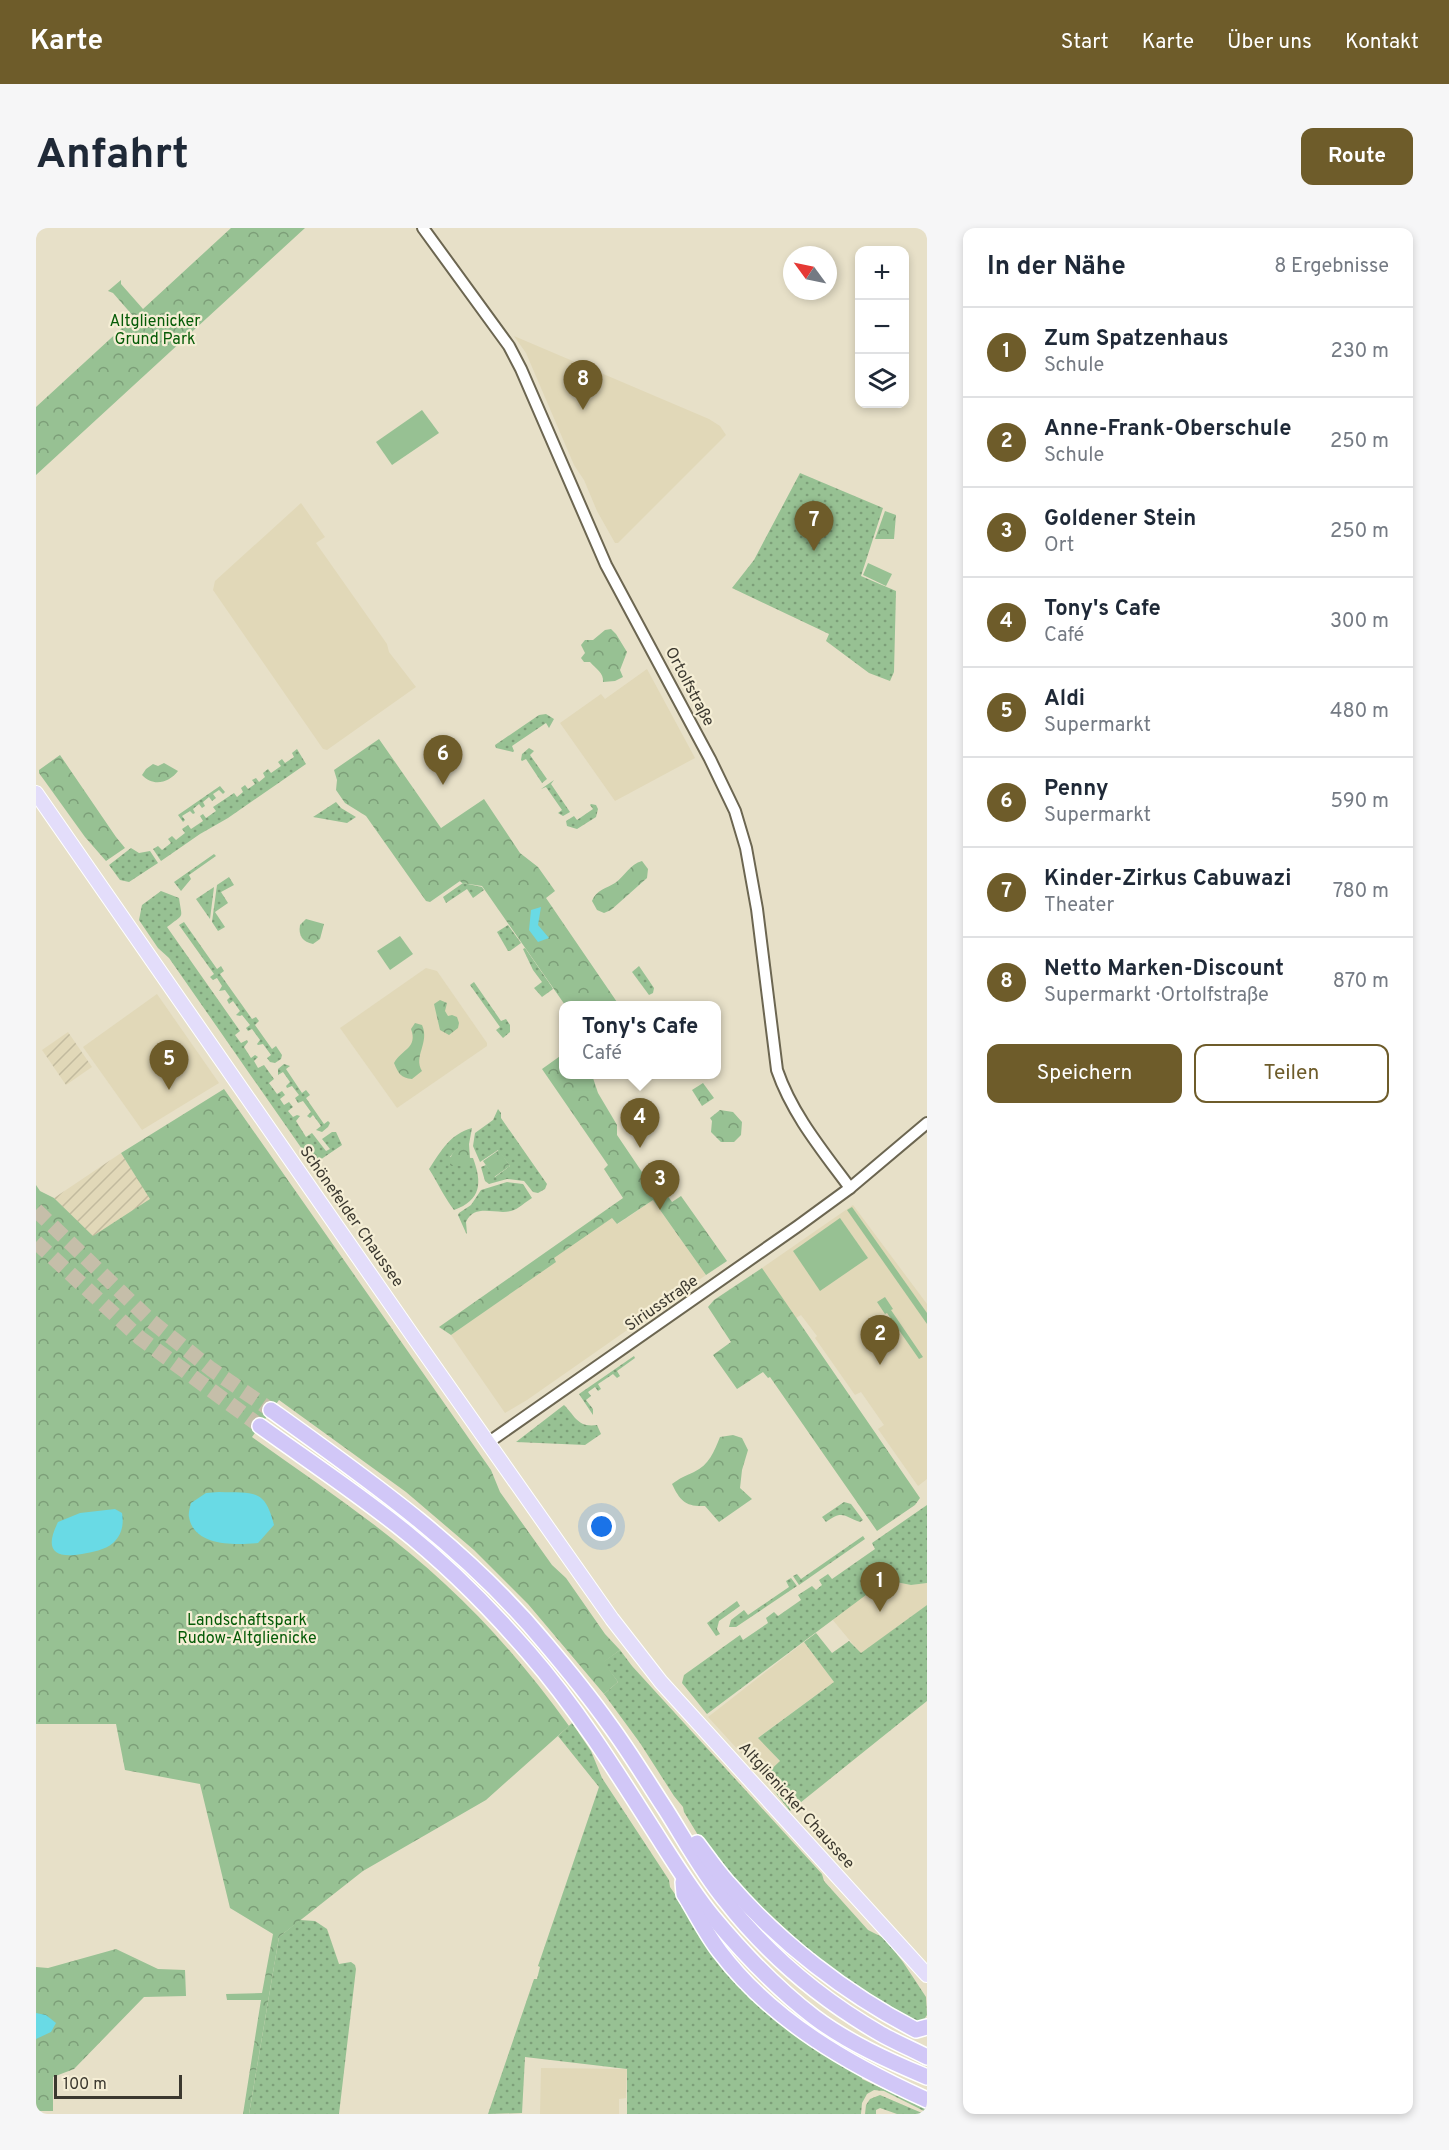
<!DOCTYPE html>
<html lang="de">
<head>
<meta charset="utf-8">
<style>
	body { margin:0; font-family:Overpass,sans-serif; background:#f6f6f7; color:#1f2937 }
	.controls { position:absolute; right:18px; top:18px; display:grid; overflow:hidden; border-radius:12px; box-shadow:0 3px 9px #0003 }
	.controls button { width:54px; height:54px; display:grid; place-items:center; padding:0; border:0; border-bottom:2px solid #e0e1e3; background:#fff; color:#1f2937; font:30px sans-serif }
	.compass { position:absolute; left:747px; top:18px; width:54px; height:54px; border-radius:50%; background:#fff; box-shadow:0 3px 9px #0003; rotate:303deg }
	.scale { position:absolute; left:18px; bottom:15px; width:128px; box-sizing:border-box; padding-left:6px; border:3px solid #3b382f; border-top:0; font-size:16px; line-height:21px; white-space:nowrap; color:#3b382f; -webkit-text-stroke:4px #f5eed5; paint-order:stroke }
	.you { position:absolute; left:566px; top:1299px; width:21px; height:21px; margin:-15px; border:4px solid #fff; border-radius:50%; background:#1a73e8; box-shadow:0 0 0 9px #1a73e833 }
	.badge { display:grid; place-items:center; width:39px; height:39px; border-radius:50%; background:#6e5c2a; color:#fff; font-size:20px; font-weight:700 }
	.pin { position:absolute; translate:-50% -50px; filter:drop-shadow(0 2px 3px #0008) }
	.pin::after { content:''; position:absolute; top:32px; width:21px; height:18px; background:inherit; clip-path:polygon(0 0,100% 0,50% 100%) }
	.popup { position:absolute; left:523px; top:773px; width:162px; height:78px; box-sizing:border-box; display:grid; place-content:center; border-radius:12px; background:#fff; filter:drop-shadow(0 2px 4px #0005); font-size:20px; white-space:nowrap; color:#747a83 }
	.popup b { font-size:22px; color:#1f2937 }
	.popup::after { content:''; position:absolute; left:50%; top:100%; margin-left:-12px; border:12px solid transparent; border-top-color:#fff }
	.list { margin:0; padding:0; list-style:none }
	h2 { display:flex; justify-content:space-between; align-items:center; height:78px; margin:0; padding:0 24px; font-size:26px }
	h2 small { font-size:20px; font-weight:400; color:#747a83 }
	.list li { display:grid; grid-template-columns:39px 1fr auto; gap:18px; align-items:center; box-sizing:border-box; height:90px; padding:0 24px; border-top:2px solid #e0e1e3 }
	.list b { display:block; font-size:22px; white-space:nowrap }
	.list p { margin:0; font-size:20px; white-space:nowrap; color:#747a83 }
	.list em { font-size:20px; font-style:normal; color:#747a83 }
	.actions { display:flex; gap:12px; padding:18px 24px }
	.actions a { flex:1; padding:14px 0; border:2px solid #6e5c2a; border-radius:12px; text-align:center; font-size:21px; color:#6e5c2a }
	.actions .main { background:#6e5c2a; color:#fff }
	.icon { flex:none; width:33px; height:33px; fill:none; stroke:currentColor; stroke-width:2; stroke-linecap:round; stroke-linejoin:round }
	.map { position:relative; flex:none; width:891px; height:1886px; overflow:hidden; border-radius:12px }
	header { display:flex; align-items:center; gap:36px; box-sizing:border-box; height:84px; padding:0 30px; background:#6e5c2a; color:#fff }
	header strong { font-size:28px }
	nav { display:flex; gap:33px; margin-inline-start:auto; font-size:21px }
	.intro { display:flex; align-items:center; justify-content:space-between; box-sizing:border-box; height:144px; padding:0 36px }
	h1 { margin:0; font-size:42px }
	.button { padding:15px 27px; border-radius:12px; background:#6e5c2a; color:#fff; font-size:21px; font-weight:700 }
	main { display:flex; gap:36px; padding:0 36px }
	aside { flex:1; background:#fff; border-radius:12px; box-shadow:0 3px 9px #0003 }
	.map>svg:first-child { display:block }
</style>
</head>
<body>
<header>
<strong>Karte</strong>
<nav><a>Start</a><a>Karte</a><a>Über uns</a><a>Kontakt</a></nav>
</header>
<div class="intro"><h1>Anfahrt</h1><a class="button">Route</a></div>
<main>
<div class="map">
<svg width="891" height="1886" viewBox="0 0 891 1886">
	<defs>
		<pattern id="industrial-furrows" width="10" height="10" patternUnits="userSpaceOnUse" patternTransform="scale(1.5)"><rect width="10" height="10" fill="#e1d8b8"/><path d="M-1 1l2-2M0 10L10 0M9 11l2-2" fill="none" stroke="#c2ba9e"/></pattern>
		<pattern id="grass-dots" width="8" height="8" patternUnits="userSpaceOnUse" patternTransform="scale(1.5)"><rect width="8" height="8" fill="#97c193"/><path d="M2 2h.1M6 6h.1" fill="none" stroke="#7c9e78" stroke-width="1.8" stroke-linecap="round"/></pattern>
		<pattern id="park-crowns" width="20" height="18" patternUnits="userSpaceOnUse" patternTransform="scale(1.5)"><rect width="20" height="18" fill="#97c193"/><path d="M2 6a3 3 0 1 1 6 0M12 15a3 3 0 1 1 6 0" fill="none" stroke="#7c9e78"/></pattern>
	</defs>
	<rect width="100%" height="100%" fill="#e7e0c8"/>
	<g fill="#e1d8b8">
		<polygon points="478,108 673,191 684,198 690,207 582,315 579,315 561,283 548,252 538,237 490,125"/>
		<polygon points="265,275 289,309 280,315 351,416 353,424 380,459 291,522 287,521 177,362 179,353"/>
		<polygon points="611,441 659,530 579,573 524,495 565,466 569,471"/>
		<polygon points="390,740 401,743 451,815 451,818 361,880 304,800"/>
		<polygon points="121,766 183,855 106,902 47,819"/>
		<polygon points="617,972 670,1047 491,1172 469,1185 415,1107 519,1034 517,1030 576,989 582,996"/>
		<polygon points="817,977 891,1076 891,1251 882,1258 842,1201 848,1197 825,1164 819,1167 779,1110 781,1108 765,1087 760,1090 726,1040"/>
		<polygon points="850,1352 875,1357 891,1355 891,1377 825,1426 796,1391"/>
		<polygon points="768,1414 798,1454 723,1509 744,1534 727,1549 672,1489"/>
		<polygon points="505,1840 591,1841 590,1870 583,1871 583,1886 504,1886"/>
	</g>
	<g fill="url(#industrial-furrows)">
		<polygon points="32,804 56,839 30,857 6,822"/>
		<polygon points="85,925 115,971 56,1009 18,970"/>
	</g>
	<g fill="url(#grass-dots)">
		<polygon points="764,245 847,280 825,348 860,363 858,444 854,453 833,445 790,413 793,406 696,360 718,332"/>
		<polygon points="510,486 518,491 513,500 510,495 476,518 478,523 477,524 460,520 459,517 503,487"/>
		<polygon points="493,520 498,523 494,527 511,551 506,555 490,531 486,533 485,532 486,526"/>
		<polygon points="261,521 270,536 192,590 164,606 125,633 117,621 122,618 126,622 135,615 132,611 136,608 140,612 149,605 146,601 152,597 155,601 167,593 164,588 167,586 170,590 180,583 177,579 198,565 201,569 207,564 205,560 209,557 212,561 219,556 216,552 220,550 223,554 229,549 227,545 232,541 235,545 245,538 242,534 246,531 249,535 258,529 256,525"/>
		<polygon points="518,552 515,556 534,584 527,588 522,585 526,582 510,559 505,561"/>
		<polygon points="184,558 189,564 187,566 183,562 177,566 180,570 176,573 173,569 167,574 169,578 166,580 163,576 157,581 159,585 157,586 154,583 146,588 149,592 147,594 142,587"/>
		<polygon points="300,574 305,580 320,589 311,595 277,589"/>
		<polygon points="555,576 560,577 562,581 560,589 541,601 531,598 530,593 538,588 541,592 557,581 554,577"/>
		<polygon points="95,620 103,625 114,623 122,635 93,654 84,652 73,637"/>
		<polygon points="178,626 180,628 153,647 155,651 145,663 138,654"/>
		<polygon points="193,649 198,657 185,664 192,675 179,684 189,699 182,703 176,694 181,657"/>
		<polygon points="427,655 446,659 448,662 437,670 431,661 410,675 407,669"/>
		<polygon points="178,659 174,691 160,671"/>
		<path d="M125 663 143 670C146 692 149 685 131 699L204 803 199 807 205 815 211 812 212 814 208 819 215 830 219 827 222 829 218 833 222 840 228 837 238 851 233 855 241 866 246 863 249 867 244 871 248 877 253 874 257 879 252 883 257 889 261 887 264 888 260 893 270 909 276 905 290 923 294 921 286 911 296 904H300L306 917 281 934 273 931 133 730 122 720 103 692 106 677Z"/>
		<polygon points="148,694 181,741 185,738 188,743 184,746 216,791 220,789 223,793 219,797 236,821 240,818 246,827 245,831 239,835 234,834 231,830 235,827 227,816 222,817 221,816 224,812 216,801 212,803 210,800 214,797 206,787 204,788 200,787 204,783 197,773 193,776 191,772 194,769 189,762 183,763 186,758 181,750 177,752 174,749 178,746 143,697"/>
		<polygon points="472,697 485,715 474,723 472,723 461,704"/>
		<polygon points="489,720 516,759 517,761 506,769 498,760 506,754 497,742 487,721"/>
		<polygon points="603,738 618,760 617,765 613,767 596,744"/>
		<polygon points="438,754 465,793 470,791 474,797 474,804 467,810 460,802 464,799 434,757"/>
		<polygon points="248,836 254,838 250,841 266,865 270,862 274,867 270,870 288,896 292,893 294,895 292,899 286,904 280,902 285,898 277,887 274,890 271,888 275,884 267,873 262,875 259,870 263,867 256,858 251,860 250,858 254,854 247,844 242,847 242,841"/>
		<polygon points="462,881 465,885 465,890 511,956 509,961 502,965 497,964 488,953 471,951 453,956 449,953 445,939 450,937 459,949 474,938 462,922 444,934 437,918 439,905 457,892"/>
		<path d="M436 900 433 916C426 915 418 923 414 929L437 930C446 954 446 972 418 982 408 969 402 955 393 941 405 923 414 906 436 900Z"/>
		<path d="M471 954 487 956 496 970C489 974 483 981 475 983 459 987 439 975 430 994L431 1006 430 1005 422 987 423 985 435 977 445 962Z"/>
		<polygon points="598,1128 599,1130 581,1143 584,1148 581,1150 577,1146 562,1156 565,1161 562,1163 559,1159 552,1164 555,1168 550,1172 557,1181 557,1187 543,1166"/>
		<path d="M528 1177C539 1188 542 1200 561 1197L565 1206 549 1217 480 1214Z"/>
		<path d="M808 1274 815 1276 827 1292 824 1294C807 1288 807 1282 790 1294L786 1289Z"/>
		<polygon points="891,1277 891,1355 875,1357 850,1352 671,1486 646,1455 648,1447 704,1407 707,1412 732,1395 730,1390 738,1384 742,1388 765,1372 762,1367 776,1358 780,1362 786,1357 783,1352 792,1346 796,1351 839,1321 836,1315"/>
		<polygon points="827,1308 829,1311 763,1357 757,1348 761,1346 765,1351"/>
		<polygon points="755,1350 761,1358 700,1399 693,1399 695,1392 708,1382 712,1387 753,1359 750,1353"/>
		<polygon points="701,1373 704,1378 683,1393 681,1401 684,1406 680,1408 671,1395"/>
		<polygon points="891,1377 891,1473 754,1583 727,1549 744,1533 722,1510 798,1454 768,1414 780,1405 796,1425 813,1413 825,1425"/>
		<polygon points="584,1422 596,1438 786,1646 788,1653 832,1702 848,1710 867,1734 890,1769 891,1787 889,1790 890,1792 875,1796 783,1732 712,1666 665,1612 648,1584 647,1579 638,1568 604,1515 568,1466 582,1454 567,1434"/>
		<polygon points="536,1495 555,1523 566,1550 633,1652 634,1659 701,1755 756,1805 826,1847 826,1851 891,1881 891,1886 861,1886 844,1880 840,1882 840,1886 829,1886 830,1877 834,1871 844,1867 886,1885 888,1883 848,1863 838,1862 831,1866 826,1875 825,1886 591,1886 591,1841 489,1829 486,1885 452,1886 498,1751 501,1751 504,1739 502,1738 563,1559 522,1508"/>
		<polygon points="264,1692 279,1693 291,1701 303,1736 315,1734 319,1737 320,1741 303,1886 213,1886 243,1709"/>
	</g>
	<g fill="url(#park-crowns)">
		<polygon points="195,0 269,0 0,247 0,179 98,89 77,65 72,63 85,52 85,56 107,81"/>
		<polygon points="849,283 860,287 858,311 839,311"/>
		<path d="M575 401 580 406 591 424 584 442 587 449 579 453 567 454C568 445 560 441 554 434H548L545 430 549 425 545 417 549 412H557L569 402Z"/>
		<polygon points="343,511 405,600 448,571 484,625 502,639 519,663 510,670 583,777 529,777 446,658 426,655 424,653 394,674 390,673 330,588 309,575 300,562 301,552 298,542"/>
		<polygon points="24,527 80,609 89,620 70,633 49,609 3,545 3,542"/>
		<path d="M128 535 142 543C133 555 117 559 106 547L110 541 117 536 122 538Z"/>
		<path d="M606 633 612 641 611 650 575 682 568 685 561 682 556 673C560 662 571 660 579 655 589 648 594 636 606 633Z"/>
		<path d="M270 691 288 696 284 711 277 716C267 714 262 708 264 697Z"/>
		<polygon points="404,772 411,775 409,783 412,788 416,787 421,789 423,795 422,800 413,807 404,802 398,776"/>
		<path d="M379 795 386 797C394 815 377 828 386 843L376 851C365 850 362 845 358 835 366 821 382 820 375 801Z"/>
		<polygon points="527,826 528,846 556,847 562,865 581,897 581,907 606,944 616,946 636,974 645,968 691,1033 670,1047 617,972 581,996 576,990 518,1030 520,1034 415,1107 403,1099 587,970 568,941 572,937 506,841"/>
		<polygon points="667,855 678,870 666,878 656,862"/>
		<path d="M188 861 455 1242 464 1264 516 1337 530 1350 569 1406 584 1422 568 1434 582 1454 568 1466 492 1376 438 1322 370 1264 243 1172 216 1209C282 1256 350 1301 409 1356 456 1399 496 1447 533 1498L450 1572 327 1643 243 1709 213 1886H207L225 1772H191L190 1766 226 1765 237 1706 194 1680 164 1556 89 1542 80 1496H0V957L4 963 18 970 57 1008 114 971 85 925Z"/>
		<polygon points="684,882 697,884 706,894 705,907 698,914 685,914 675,904 676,893 674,890"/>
		<path d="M429 915 433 916 434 931 429 938H414C413 926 419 921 429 915Z"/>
		<polygon points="463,922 474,938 458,949 447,933"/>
		<polygon points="726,1040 884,1270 879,1277 841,1303 734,1149 732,1150 727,1144 701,1161 677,1127 695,1114 672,1079 678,1072"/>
		<path d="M697 1207 706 1210 712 1222 706 1242 704 1260 716 1271 683 1294 669 1278C650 1279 644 1273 636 1256 644 1250 649 1248 658 1244 673 1237 678 1224 684 1209Z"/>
		<polygon points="80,1721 122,1741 149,1742 150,1768 108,1769 38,1841 17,1849 17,1883 0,1883 0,1739 12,1740"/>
	</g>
	<g fill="#97c193">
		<polygon points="386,182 403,205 356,237 340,214"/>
		<polygon points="832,335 856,346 850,358 827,347"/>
		<polygon points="364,708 377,726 354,742 341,723"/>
		<polygon points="816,979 891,1085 891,1096 811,982"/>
		<polygon points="804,990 832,1030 784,1063 757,1023"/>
		<polygon points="849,1069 857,1081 855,1082 887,1129 883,1131 851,1085 849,1086 841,1074"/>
	</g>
	<g fill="#69dae5">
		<polygon points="505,679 502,697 513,710 502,714 493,702 495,682"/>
		<path d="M183 1264C217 1265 229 1260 238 1297L222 1315C200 1317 158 1319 153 1289 152 1286 154 1279 155 1275L170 1265Z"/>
		<path d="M79 1281 86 1285C88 1296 86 1307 77 1315 69 1322 56 1324 46 1326 18 1331 8 1322 22 1294L44 1285Z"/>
		<polygon points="0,1785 10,1787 20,1795 15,1804 0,1811"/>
	</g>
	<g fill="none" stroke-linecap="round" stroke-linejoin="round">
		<g stroke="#c5bea9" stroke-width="15" stroke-dasharray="15 8" stroke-linecap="butt">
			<polyline points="0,982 115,1093 175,1141 235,1182"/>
			<polyline points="0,1014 104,1110 224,1198"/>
		</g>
		<g stroke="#6c6651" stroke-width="14">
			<g id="minor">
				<path d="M387 0 473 118 485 141 570 337 674 531 699 583 710 620 721 681 741 842C756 886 786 922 814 960"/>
				<polyline points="453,1214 762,998 814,960 891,895"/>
			</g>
		</g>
		<g stroke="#fff" stroke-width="16">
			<polyline id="major" points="0,565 379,1111 576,1391 625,1454 891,1747"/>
		</g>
		<g stroke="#fff" stroke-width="18">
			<g id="highway">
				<path d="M235 1182C333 1252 431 1321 509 1415 531 1441 553 1468 573 1496 593 1523 611 1553 630 1582 649 1612 666 1644 689 1672 731 1726 786 1772 845 1806 859 1814 876 1821 891 1829"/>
				<path d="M224 1198C270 1231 318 1263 362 1298 409 1335 453 1379 492 1424 539 1478 577 1538 615 1598 635 1629 654 1661 677 1689 707 1725 740 1760 778 1789 811 1814 853 1833 891 1849"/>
				<path d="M661 1615C671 1628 681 1643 692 1655 743 1714 810 1766 880 1802L891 1799"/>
				<path d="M647 1654 648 1666C660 1685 670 1706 684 1724 736 1793 814 1837 891 1872"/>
			</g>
		</g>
		<use href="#minor" stroke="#fff" stroke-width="10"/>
		<use href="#major" stroke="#e3ddfa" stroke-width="14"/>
		<use href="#highway" stroke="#d1c7f7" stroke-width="15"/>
	</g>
	<g text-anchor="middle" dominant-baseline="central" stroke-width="4.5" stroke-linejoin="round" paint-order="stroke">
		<g font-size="16" fill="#055b07" stroke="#f5eed5">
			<text x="119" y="94">Altglienicker<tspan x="119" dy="18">Grund Park</tspan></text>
			<text x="211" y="1393">Landschaftspark<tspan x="211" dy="18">Rudow-Altglienicke</tspan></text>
		</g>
		<g font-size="16" fill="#3b382f" stroke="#f5eed5">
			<text transform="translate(653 459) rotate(62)">Ortolfstraße</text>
			<text transform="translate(315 989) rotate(55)">Schönefelder Chaussee</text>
			<text transform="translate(626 1076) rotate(-35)">Siriusstraße</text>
			<text transform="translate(760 1578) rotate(48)">Altglienicker Chaussee</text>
		</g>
	</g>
</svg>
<div class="controls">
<button>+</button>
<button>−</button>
<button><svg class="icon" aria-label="layers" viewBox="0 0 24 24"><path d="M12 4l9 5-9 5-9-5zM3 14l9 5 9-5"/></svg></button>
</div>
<svg class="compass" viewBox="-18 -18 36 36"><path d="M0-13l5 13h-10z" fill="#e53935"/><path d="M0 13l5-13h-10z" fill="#747a83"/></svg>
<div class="scale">100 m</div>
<div class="you"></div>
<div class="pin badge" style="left:844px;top:1384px">1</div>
<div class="pin badge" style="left:844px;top:1137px">2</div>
<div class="pin badge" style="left:624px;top:982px">3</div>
<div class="pin badge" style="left:604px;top:920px">4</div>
<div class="popup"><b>Tony's Cafe</b>Café</div>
<div class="pin badge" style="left:133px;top:862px">5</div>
<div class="pin badge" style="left:407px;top:557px">6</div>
<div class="pin badge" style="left:778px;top:323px">7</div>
<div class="pin badge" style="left:547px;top:182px">8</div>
</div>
<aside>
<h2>In der Nähe<small>8 Ergebnisse</small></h2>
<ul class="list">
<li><span class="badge">1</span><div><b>Zum Spatzenhaus</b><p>Schule</p></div><em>230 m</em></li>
<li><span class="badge">2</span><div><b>Anne-Frank-Oberschule</b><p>Schule</p></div><em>250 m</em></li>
<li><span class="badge">3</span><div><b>Goldener Stein</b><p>Ort</p></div><em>250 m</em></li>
<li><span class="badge">4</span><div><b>Tony's Cafe</b><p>Café</p></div><em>300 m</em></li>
<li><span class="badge">5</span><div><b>Aldi</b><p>Supermarkt</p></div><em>480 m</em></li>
<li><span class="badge">6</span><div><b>Penny</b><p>Supermarkt</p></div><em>590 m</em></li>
<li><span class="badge">7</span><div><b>Kinder-Zirkus Cabuwazi</b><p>Theater</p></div><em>780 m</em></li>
<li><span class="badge">8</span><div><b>Netto Marken-Discount</b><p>Supermarkt · Ortolfstraße</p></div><em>870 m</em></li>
</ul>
<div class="actions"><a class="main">Speichern</a><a>Teilen</a></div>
</aside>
</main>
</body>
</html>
